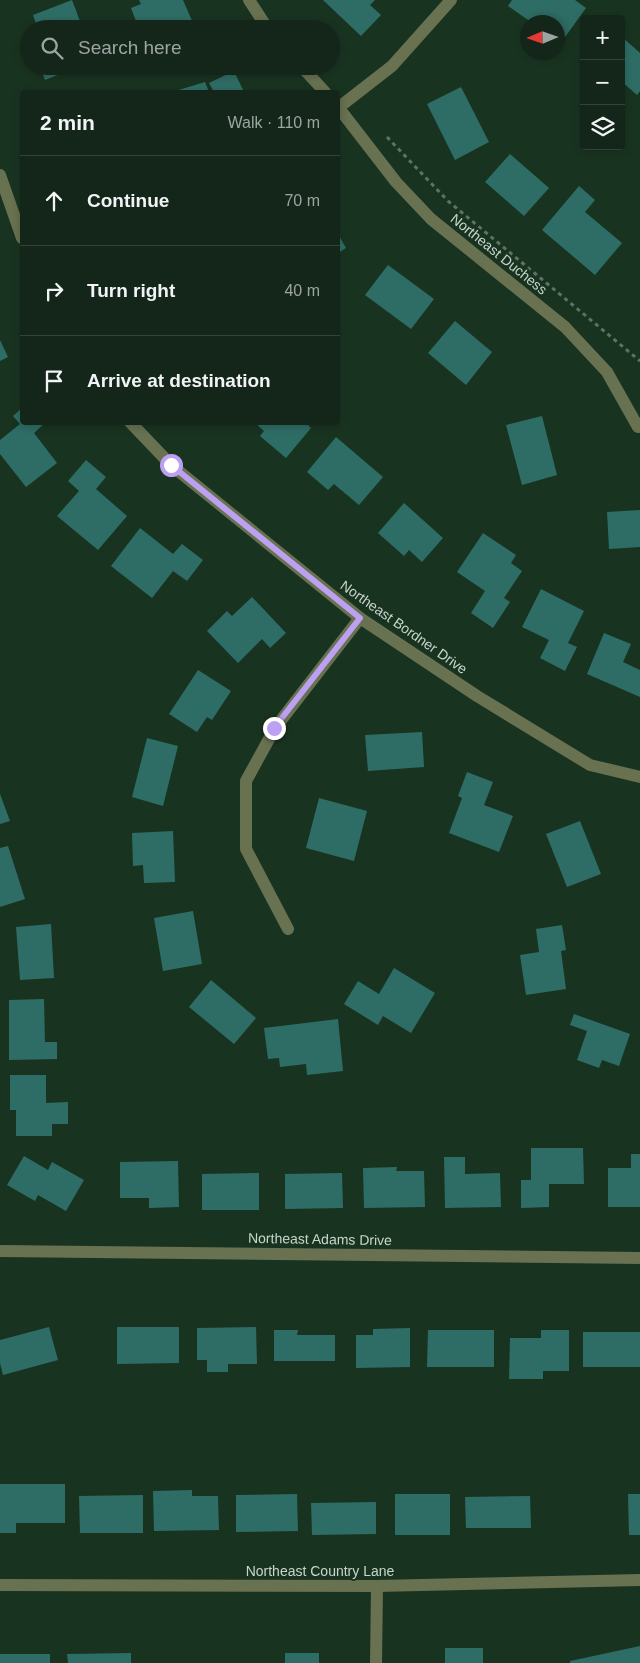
<!DOCTYPE html>
<html lang="en">
<head>
<meta charset="utf-8">
<style>
	body { margin:0; font-family:Arial,sans-serif; background:#1c2e22; color:#f1f3f6 }
	.controls { position:absolute; right:15px; top:15px; display:grid; overflow:hidden; border-radius:5px; box-shadow:0 2px 8px #0003 }
	.controls button { width:45px; height:45px; display:grid; place-items:center; padding:0; border:0; border-bottom:1px solid #324338; background:#132619; color:#f1f3f6; font:25px sans-serif }
	.compass { position:absolute; left:520px; top:15px; width:45px; height:45px; border-radius:50%; background:#132619; box-shadow:0 2px 8px #0003; rotate:268deg }
	.stop { position:absolute; width:15px; height:15px; margin:-11px; border:4px solid #bca0f2; border-radius:50%; background:#fff }
	.stop.end { background:#bca0f2; border-color:#fff; box-shadow:0 1px 5px #0008 }
	.list { margin:0; padding:0; list-style:none }
	h2 { display:flex; justify-content:space-between; align-items:center; height:65px; margin:0; padding:0 20px; font-size:21px }
	h2 small { font-size:16px; font-weight:400; color:#9da5a2 }
	.list li { display:grid; grid-template-columns:32px 1fr auto; gap:15px; align-items:center; box-sizing:border-box; height:90px; padding:0 20px; border-top:1px solid #324338 }
	.list b { display:block; font-size:19px; white-space:nowrap }
	.list em { font-size:16px; font-style:normal; color:#9da5a2 }
	.icon { flex:none; width:28px; height:28px; fill:none; stroke:currentColor; stroke-width:2; stroke-linecap:round; stroke-linejoin:round }
	.map { position:relative; flex:none; width:640px; height:1663px; overflow:hidden }
	.search { position:absolute; background:#132619; box-shadow:0 2px 8px #0003; left:20px; top:20px; width:320px; height:55px; display:flex; align-items:center; gap:12px; box-sizing:border-box; padding:0 18px; border-radius:28px; color:#9da5a2; font-size:19px }
	.panel { position:absolute; background:#132619; box-shadow:0 2px 8px #0003; left:20px; top:90px; width:320px; height:335px; border-radius:5px }
	.map>svg:first-child { display:block }
</style>
</head>
<body>
<div class="map">
<svg width="640" height="1663" viewBox="0 0 640 1663">
	<rect width="100%" height="100%" fill="#193321"/>
	<g fill="#2e6d65">
		<polygon points="72,0 83,29 38,29 33,15"/>
		<polygon points="139,0 183,0 193,23 180,29 139,29 131,8 141,4"/>
		<polygon points="323,0 375,0 370,5 381,15 361,36"/>
		<polygon points="512,0 575,0 586,8 560,44 558,42 558,22 531,22 508,6"/>
		<polygon points="621,36 640,53 640,91 637,95 621,81"/>
		<polygon points="40,66 80,66 45,80"/>
		<polygon points="234,71 244,92 214,92 209,83"/>
		<polygon points="205,82 209,92 172,92"/>
		<polygon points="461,87 489,142 455,160 427,104"/>
		<polygon points="510,154 549,188 524,216 485,182"/>
		<polygon points="579,186 595,200 585,212 622,243 595,275 542,230"/>
		<polygon points="338,234 346,248 338,253"/>
		<polygon points="388,265 434,299 411,329 365,295"/>
		<polygon points="455,321 492,352 466,385 428,353"/>
		<polygon points="0,340 8,357 0,361"/>
		<polygon points="22,408 22,422 46,422 34,433 57,463 26,487 0,454 0,440 20,424 13,416"/>
		<polygon points="542,416 557,475 522,485 506,425"/>
		<polygon points="254,422 305,422 311,428 286,458 260,436 264,431"/>
		<polygon points="336,437 383,477 359,505 334,484 328,490 307,472"/>
		<polygon points="86,460 106,477 96,489 127,516 98,550 57,516 79,491 68,481"/>
		<polygon points="404,503 443,538 422,562 409,550 404,556 378,533"/>
		<polygon points="640,510 640,547 609,549 607,512"/>
		<polygon points="140,528 173,554 182,544 203,560 187,581 173,571 152,598 111,566"/>
		<polygon points="483,533 516,555 511,563 522,571 504,598 510,602 493,628 471,613 485,591 457,572"/>
		<polygon points="541,589 584,611 568,643 577,647 565,671 540,658 549,640 522,627"/>
		<polygon points="252,597 286,633 270,648 262,639 238,663 207,631 227,611 232,616"/>
		<polygon points="604,633 631,644 623,662 640,670 640,697 587,674"/>
		<polygon points="198,670 231,691 212,720 207,717 197,732 169,714"/>
		<polygon points="422,732 424,767 368,771 365,735"/>
		<polygon points="147,738 178,746 163,806 132,797"/>
		<polygon points="467,772 493,782 484,805 513,816 499,852 449,833 462,798 458,796"/>
		<polygon points="0,794 10,821 0,824"/>
		<polygon points="319,798 367,811 354,861 306,848"/>
		<polygon points="580,821 601,874 567,887 546,834"/>
		<polygon points="173,831 175,882 144,883 143,865 133,866 132,833"/>
		<polygon points="8,846 25,899 0,907 0,848"/>
		<polygon points="193,911 202,964 163,971 154,918"/>
		<polygon points="51,924 54,978 20,980 16,927"/>
		<polygon points="562,925 566,950 561,951 566,989 526,995 520,955 539,952 536,929"/>
		<polygon points="394,968 435,993 411,1033 383,1016 378,1025 344,1004 358,981 379,994"/>
		<polygon points="211,980 256,1018 234,1044 189,1007"/>
		<polygon points="44,999 45,1042 57,1042 57,1059 9,1060 9,1000"/>
		<polygon points="574,1014 630,1034 619,1066 602,1060 599,1068 577,1060 587,1031 570,1025"/>
		<polygon points="338,1019 343,1071 307,1075 306,1064 280,1067 279,1058 268,1059 264,1028"/>
		<polygon points="10,1075 46,1075 46,1103 68,1102 68,1124 52,1124 52,1136 16,1136 16,1110 10,1110"/>
		<polygon points="531,1148 583,1148 584,1184 549,1184 549,1207 521,1208 521,1180 531,1180"/>
		<polygon points="631,1154 640,1154 640,1207 608,1207 608,1168 631,1168"/>
		<polygon points="24,1156 48,1170 52,1162 84,1180 66,1211 38,1195 35,1201 7,1185"/>
		<polygon points="444,1157 465,1157 465,1174 500,1173 501,1207 445,1208"/>
		<polygon points="178,1161 179,1207 149,1208 149,1198 120,1198 120,1162"/>
		<polygon points="397,1167 396,1171 424,1171 425,1207 364,1208 363,1168"/>
		<polygon points="259,1173 259,1210 202,1210 202,1174"/>
		<polygon points="342,1173 343,1208 285,1209 285,1174"/>
		<polygon points="49,1327 58,1360 3,1375 0,1363 0,1340"/>
		<polygon points="117,1327 179,1327 179,1363 117,1364"/>
		<polygon points="256,1327 257,1364 228,1364 228,1372 207,1372 207,1360 197,1360 197,1328"/>
		<polygon points="410,1328 410,1367 356,1368 356,1335 373,1335 373,1329"/>
		<polygon points="274,1330 298,1330 297,1335 335,1335 335,1361 274,1361"/>
		<polygon points="428,1330 494,1330 494,1367 427,1367"/>
		<polygon points="541,1330 569,1330 569,1371 543,1371 543,1379 509,1379 510,1338 541,1338"/>
		<rect x="583" y="1332" width="57" height="35"/>
		<polygon points="0,1484 65,1484 65,1523 16,1523 16,1533 0,1533"/>
		<polygon points="192,1490 192,1496 218,1496 219,1530 154,1531 153,1491"/>
		<polygon points="297,1494 298,1531 236,1532 236,1495"/>
		<rect x="395" y="1494" width="55" height="41"/>
		<polygon points="628,1494 640,1494 640,1535 629,1535"/>
		<polygon points="143,1495 143,1533 80,1533 79,1496"/>
		<polygon points="530,1496 531,1528 466,1528 465,1497"/>
		<polygon points="376,1502 376,1534 312,1535 311,1503"/>
		<polygon points="640,1646 640,1663 570,1663 570,1661"/>
		<rect x="445" y="1648" width="38" height="15"/>
		<polygon points="131,1653 131,1663 68,1663 67,1654"/>
		<rect x="285" y="1653" width="34" height="10"/>
		<rect x="0" y="1654" width="50" height="9"/>
	</g>
	<g fill="none" stroke-linecap="round" stroke-linejoin="round">
		<polyline stroke="#5e7364" stroke-width="3" stroke-dasharray="4 4" stroke-linecap="butt" points="387,137 448,201 640,361"/>
		<g stroke="#687150" stroke-width="12">
			<polyline points="249,0 268,29"/>
			<polyline points="301,66 325,92"/>
			<polyline points="338,107 396,182 431,219 565,327 607,372 638,427"/>
			<polyline points="338,108 392,66 451,0"/>
			<polyline points="0,175 22,238"/>
			<polyline points="130,422 171,465 360,618 477,696 590,765 640,777"/>
			<polyline points="288,929 246,849 246,781 275,728 360,618"/>
			<polyline points="0,1251 640,1258"/>
			<polyline points="0,1585 377,1586 640,1580"/>
			<polyline points="376,1663 377,1586"/>
		</g>
	</g>
	<g fill="none" stroke-linecap="round" stroke-linejoin="round">
		<polyline stroke="#bca0f2" stroke-width="6" points="171,465 360,618 274,728"/>
	</g>
	<g text-anchor="middle" dominant-baseline="central" stroke-width="4" stroke-linejoin="round" paint-order="stroke">
		<g font-size="14" fill="#c7d6cb" stroke="#193321">
			<text transform="translate(499 254) rotate(39)">Northeast Duchess</text>
			<text transform="translate(404 627) rotate(35)">Northeast Bordner Drive</text>
			<text transform="translate(320 1239) rotate(1)">Northeast Adams Drive</text>
			<text x="320" y="1571">Northeast Country Lane</text>
		</g>
	</g>
</svg>
<div class="controls">
<button>+</button>
<button>−</button>
<button><svg class="icon" aria-label="layers" viewBox="0 0 24 24"><path d="M12 4l9 5-9 5-9-5zM3 14l9 5 9-5"/></svg></button>
</div>
<svg class="compass" viewBox="-18 -18 36 36"><path d="M0-13l5 13h-10z" fill="#e53935"/><path d="M0 13l5-13h-10z" fill="#9da5a2"/></svg>
<div class="stop" style="left:171px;top:465px"></div>
<div class="stop end" style="left:274px;top:728px"></div>
<div class="search"><svg class="icon" aria-label="search" viewBox="0 0 24 24"><circle cx="10" cy="10" r="6"/><path d="M15 15l6 6"/></svg>Search here</div>
<section class="panel">
<h2>2 min<small>Walk · 110 m</small></h2>
<ul class="list">
<li><svg class="icon" aria-label="ahead" viewBox="0 0 24 24"><path d="M12 20V5M6 11l6-6 6 6"/></svg><div><b>Continue</b></div><em>70 m</em></li>
<li><svg class="icon" aria-label="right" viewBox="0 0 24 24"><path d="M7 20v-9h11M14 6l5 5-5 5"/></svg><div><b>Turn right</b></div><em>40 m</em></li>
<li><svg class="icon" aria-label="arrive" viewBox="0 0 24 24"><path d="M6 21V4h12l-3 4 3 4H6"/></svg><div><b>Arrive at destination</b></div></li>
</ul>
</section>
</div>
</body>
</html>
